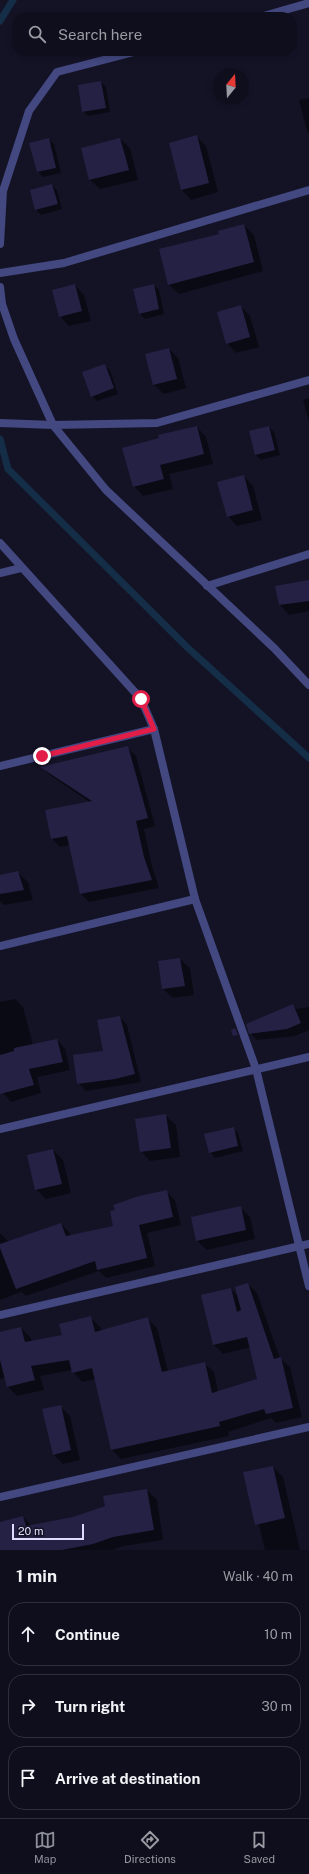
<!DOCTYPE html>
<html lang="en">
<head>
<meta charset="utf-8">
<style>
	body { margin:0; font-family:"Public Sans",sans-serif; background:#181725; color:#f1f3f6 }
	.compass { position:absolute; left:213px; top:68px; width:36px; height:36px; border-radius:50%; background:#0f0e1c; box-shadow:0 2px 6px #0003; rotate:18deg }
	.scale { position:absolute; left:12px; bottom:10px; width:72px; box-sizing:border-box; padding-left:4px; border:2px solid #dcdcfb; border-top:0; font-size:11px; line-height:14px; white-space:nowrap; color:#dcdcfb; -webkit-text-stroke:3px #141326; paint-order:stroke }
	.stop { position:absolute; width:12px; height:12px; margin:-9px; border:3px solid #e11d48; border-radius:50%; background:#fff }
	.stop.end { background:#e11d48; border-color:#fff; box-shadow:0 1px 4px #0008 }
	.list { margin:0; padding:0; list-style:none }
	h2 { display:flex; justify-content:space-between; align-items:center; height:52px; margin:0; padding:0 16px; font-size:17px }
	h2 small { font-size:13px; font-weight:400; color:#9b9ca3 }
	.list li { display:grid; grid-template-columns:26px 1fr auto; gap:12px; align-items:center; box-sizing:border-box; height:64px; margin:0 8px 8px; padding:0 8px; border:1px solid #2f2e3b; border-radius:16px }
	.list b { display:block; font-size:15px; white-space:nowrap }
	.list em { font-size:13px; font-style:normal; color:#9b9ca3 }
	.icon { flex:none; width:22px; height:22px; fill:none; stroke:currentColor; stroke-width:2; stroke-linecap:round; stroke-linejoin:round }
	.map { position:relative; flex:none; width:309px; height:1550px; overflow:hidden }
	.search { position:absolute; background:#0f0e1c; box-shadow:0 2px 6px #0003; left:12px; right:12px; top:12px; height:44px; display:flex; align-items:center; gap:10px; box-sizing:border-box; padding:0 14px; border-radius:16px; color:#9b9ca3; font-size:15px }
	.sheet { height:268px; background:#0f0e1c }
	nav { display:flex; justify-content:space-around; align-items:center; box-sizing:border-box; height:56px; border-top:1px solid #2f2e3b; background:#0f0e1c; font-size:11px; color:#9b9ca3 }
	nav a { display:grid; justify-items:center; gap:2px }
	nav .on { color:#8c9099 }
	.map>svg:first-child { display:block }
</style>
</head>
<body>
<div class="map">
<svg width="309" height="1550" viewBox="0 0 309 1550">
	<rect width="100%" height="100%" fill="#141326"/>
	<g fill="#0007">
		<polygon points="101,82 106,87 110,112 88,116 83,111"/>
		<polygon points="309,98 309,133 307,131 299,100"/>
		<polygon points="197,137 206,146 218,192 191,200 182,190 170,143"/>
		<polygon points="48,139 54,144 61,173 43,177 38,172"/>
		<polygon points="120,139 130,148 138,180 100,189 90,180 82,149"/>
		<polygon points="52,185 57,190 62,209 41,215 36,210"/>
		<polygon points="244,225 254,235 263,271 179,294 169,285 220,235"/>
		<polygon points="75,285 84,295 91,321 69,326 60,316"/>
		<polygon points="154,285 159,290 164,314 145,319 140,314"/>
		<polygon points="241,306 250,316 259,347 236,353 227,343"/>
		<polygon points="169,349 178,358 186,388 164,394 154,385 146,354"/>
		<polygon points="104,365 110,370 118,394 97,401 92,396"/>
		<polygon points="309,398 309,422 303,400"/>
		<polygon points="197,427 206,437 213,464 169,474 173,489 143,496 134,486"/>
		<polygon points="269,427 274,432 280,455 261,460 256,455"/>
		<polygon points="244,476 253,486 262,520 237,526 228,516"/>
		<polygon points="309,581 309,611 289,615 280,605 277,587"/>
		<polygon points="128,748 136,756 155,826 144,829 152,866 159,888 89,902 81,894 70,845 60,847 52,839 47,811 91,803 50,775 42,768"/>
		<polygon points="18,873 28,882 33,900 4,905 0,901 0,876"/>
		<polygon points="180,959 190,968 194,995 173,998 163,989"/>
		<polygon points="15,999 23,1007 33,1045 57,1040 65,1049 70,1070 37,1077 41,1093 11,1102 3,1093 0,1084 0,1002"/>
		<polygon points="293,1005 296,1009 309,1007 309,1030 295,1036 257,1040 250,1033"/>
		<polygon points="120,1017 127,1025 141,1082 86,1091 78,1083 104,1052"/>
		<polygon points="166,1116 176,1125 180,1157 150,1161 141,1151"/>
		<polygon points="233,1128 238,1133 243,1151 215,1158 210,1152"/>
		<polygon points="53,1150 63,1160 71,1193 46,1199 36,1189"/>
		<polygon points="166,1191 175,1200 181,1225 147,1233 155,1266 106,1278 99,1271 26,1296 21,1292 0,1300 0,1233 9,1242 61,1224 69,1232 71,1236 114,1226 116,1210"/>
		<polygon points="240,1207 250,1217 255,1239 207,1250 197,1241 192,1218"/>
		<polygon points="248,1284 257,1293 280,1358 290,1367 302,1417 276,1423 271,1418 228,1432 229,1436 121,1459 112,1450 96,1379 82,1382 72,1370 40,1376 44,1390 17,1396 8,1387 6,1377 0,1379 0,1333 21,1328 30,1337 32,1342 64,1336 90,1317 100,1327 101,1331 147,1318 157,1328 168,1371 204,1363 214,1372 218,1392 258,1380 251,1347 223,1354 214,1345 231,1289 239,1297"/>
		<polygon points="60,1406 70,1416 80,1460 63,1464 53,1454"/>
		<polygon points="273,1467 283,1477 300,1550 265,1550 246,1473"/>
		<polygon points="147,1490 157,1500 163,1540 123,1546 113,1550 0,1550 0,1523 23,1517 32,1526 73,1518"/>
	</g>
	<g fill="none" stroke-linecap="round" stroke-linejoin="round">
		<g stroke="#152e48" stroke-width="7">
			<polyline points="0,21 13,0"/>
			<polyline points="0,439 8,469 188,648 309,758"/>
		</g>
	</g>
	<g fill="#242145">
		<polygon points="101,81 106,108 82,112 78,85"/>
		<polygon points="197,135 209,183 181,190 169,143"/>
		<polygon points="49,138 56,168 37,172 29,143"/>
		<polygon points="120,138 129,170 89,180 81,148"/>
		<polygon points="52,184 58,204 35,210 30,190"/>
		<polygon points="244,224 254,262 168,285 159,249 219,234 218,231"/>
		<polygon points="75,284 82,311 59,317 52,290"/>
		<polygon points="154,284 159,309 139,314 133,289"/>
		<polygon points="241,305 250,337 226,344 217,312"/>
		<polygon points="169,348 177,379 153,385 145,354"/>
		<polygon points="105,364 114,388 91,397 82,372"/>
		<polygon points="197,426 204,454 160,465 164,479 133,487 122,448 159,438 158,435"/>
		<polygon points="269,426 275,450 255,455 249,431"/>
		<polygon points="244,475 253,510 227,517 217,482"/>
		<polygon points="309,580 309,601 279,605 275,586"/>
		<polygon points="128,746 148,818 136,821 144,857 152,880 80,894 67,836 51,839 45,810 92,801 40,767"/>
		<polygon points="18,871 24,890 0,894 0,875"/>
		<polygon points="180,958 185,986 162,989 158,961"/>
		<polygon points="293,1004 301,1023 287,1029 249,1034 246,1024"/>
		<polygon points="120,1016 135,1074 115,1079 77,1084 73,1055 103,1051 97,1020"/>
		<polygon points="235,1028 238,1035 233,1036 231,1030"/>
		<polygon points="57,1039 63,1062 29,1069 34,1085 0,1094 0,1055 14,1051 14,1048"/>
		<polygon points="166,1114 171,1148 140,1152 135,1119"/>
		<polygon points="234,1127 238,1146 209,1153 204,1134"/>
		<polygon points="53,1149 62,1184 35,1190 27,1155"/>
		<polygon points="167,1190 173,1217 139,1225 147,1258 97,1270 95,1261 16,1289 0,1248 0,1244 61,1223 66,1236 113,1226 110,1211 115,1210 113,1205 139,1196"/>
		<polygon points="241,1206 246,1230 196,1241 191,1217"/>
		<polygon points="248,1283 274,1359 281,1357 293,1408 266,1414 264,1409 219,1422 220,1426 111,1450 92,1368 72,1373 69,1360 31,1366 35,1380 7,1387 0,1360 0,1332 21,1327 25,1342 62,1335 59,1324 91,1316 95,1332 148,1317 162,1372 205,1362 212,1393 257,1379 247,1337 213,1345 201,1295 231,1288 237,1312 241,1310 235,1287"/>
		<polygon points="61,1405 71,1450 53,1455 42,1409"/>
		<polygon points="273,1466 285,1518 255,1525 243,1472"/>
		<polygon points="147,1489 154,1530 113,1537 93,1544 62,1550 0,1550 0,1522 23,1516 26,1526 73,1517 105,1506 103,1496"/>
	</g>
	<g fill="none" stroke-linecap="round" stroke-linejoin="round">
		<g stroke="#434880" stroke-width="8">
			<polyline points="260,17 309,3"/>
			<polyline points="0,244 3,191 29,111 57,72 138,51"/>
			<polyline points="0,273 64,263 309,190"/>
			<polyline points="0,287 2,304 14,339 53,425 106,490 274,648 309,685"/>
			<polyline points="0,423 53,425 157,423 309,380"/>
			<polyline points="0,543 141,699 154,729"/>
			<polyline points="0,573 21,568"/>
			<polyline points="207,586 309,554"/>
			<polyline points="0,766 154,729 195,899 256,1069 309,1286"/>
			<polyline points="0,946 195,899"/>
			<polyline points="0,1129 309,1057"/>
			<polyline points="0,1315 309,1244"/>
			<polyline points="0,1497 309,1427"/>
		</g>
	</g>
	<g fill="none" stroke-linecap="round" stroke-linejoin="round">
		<polyline stroke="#e11d48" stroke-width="5" points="42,756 154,729 141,699"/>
	</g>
</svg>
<svg class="compass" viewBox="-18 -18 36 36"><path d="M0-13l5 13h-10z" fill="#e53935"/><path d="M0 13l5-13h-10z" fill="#9b9ca3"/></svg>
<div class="scale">20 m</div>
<div class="stop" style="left:141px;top:699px"></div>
<div class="stop end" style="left:42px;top:756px"></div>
<div class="search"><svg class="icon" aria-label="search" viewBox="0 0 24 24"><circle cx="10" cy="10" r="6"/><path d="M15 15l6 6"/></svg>Search here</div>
</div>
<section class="sheet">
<h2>1 min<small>Walk · 40 m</small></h2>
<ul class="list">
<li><svg class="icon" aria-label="ahead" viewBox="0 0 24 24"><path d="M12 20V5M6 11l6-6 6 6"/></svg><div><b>Continue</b></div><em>10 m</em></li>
<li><svg class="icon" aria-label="right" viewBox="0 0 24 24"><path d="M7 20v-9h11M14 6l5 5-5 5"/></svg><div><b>Turn right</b></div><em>30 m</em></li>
<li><svg class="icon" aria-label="arrive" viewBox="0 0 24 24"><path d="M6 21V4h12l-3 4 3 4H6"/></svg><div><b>Arrive at destination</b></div></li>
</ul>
</section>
<nav>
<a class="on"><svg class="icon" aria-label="map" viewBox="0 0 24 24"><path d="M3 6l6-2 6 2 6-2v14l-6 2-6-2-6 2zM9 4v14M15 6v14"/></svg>Map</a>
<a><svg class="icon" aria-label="directions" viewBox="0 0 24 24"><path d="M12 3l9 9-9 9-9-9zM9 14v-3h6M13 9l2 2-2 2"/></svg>Directions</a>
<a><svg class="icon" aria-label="saved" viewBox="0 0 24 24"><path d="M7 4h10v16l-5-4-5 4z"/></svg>Saved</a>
</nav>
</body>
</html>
